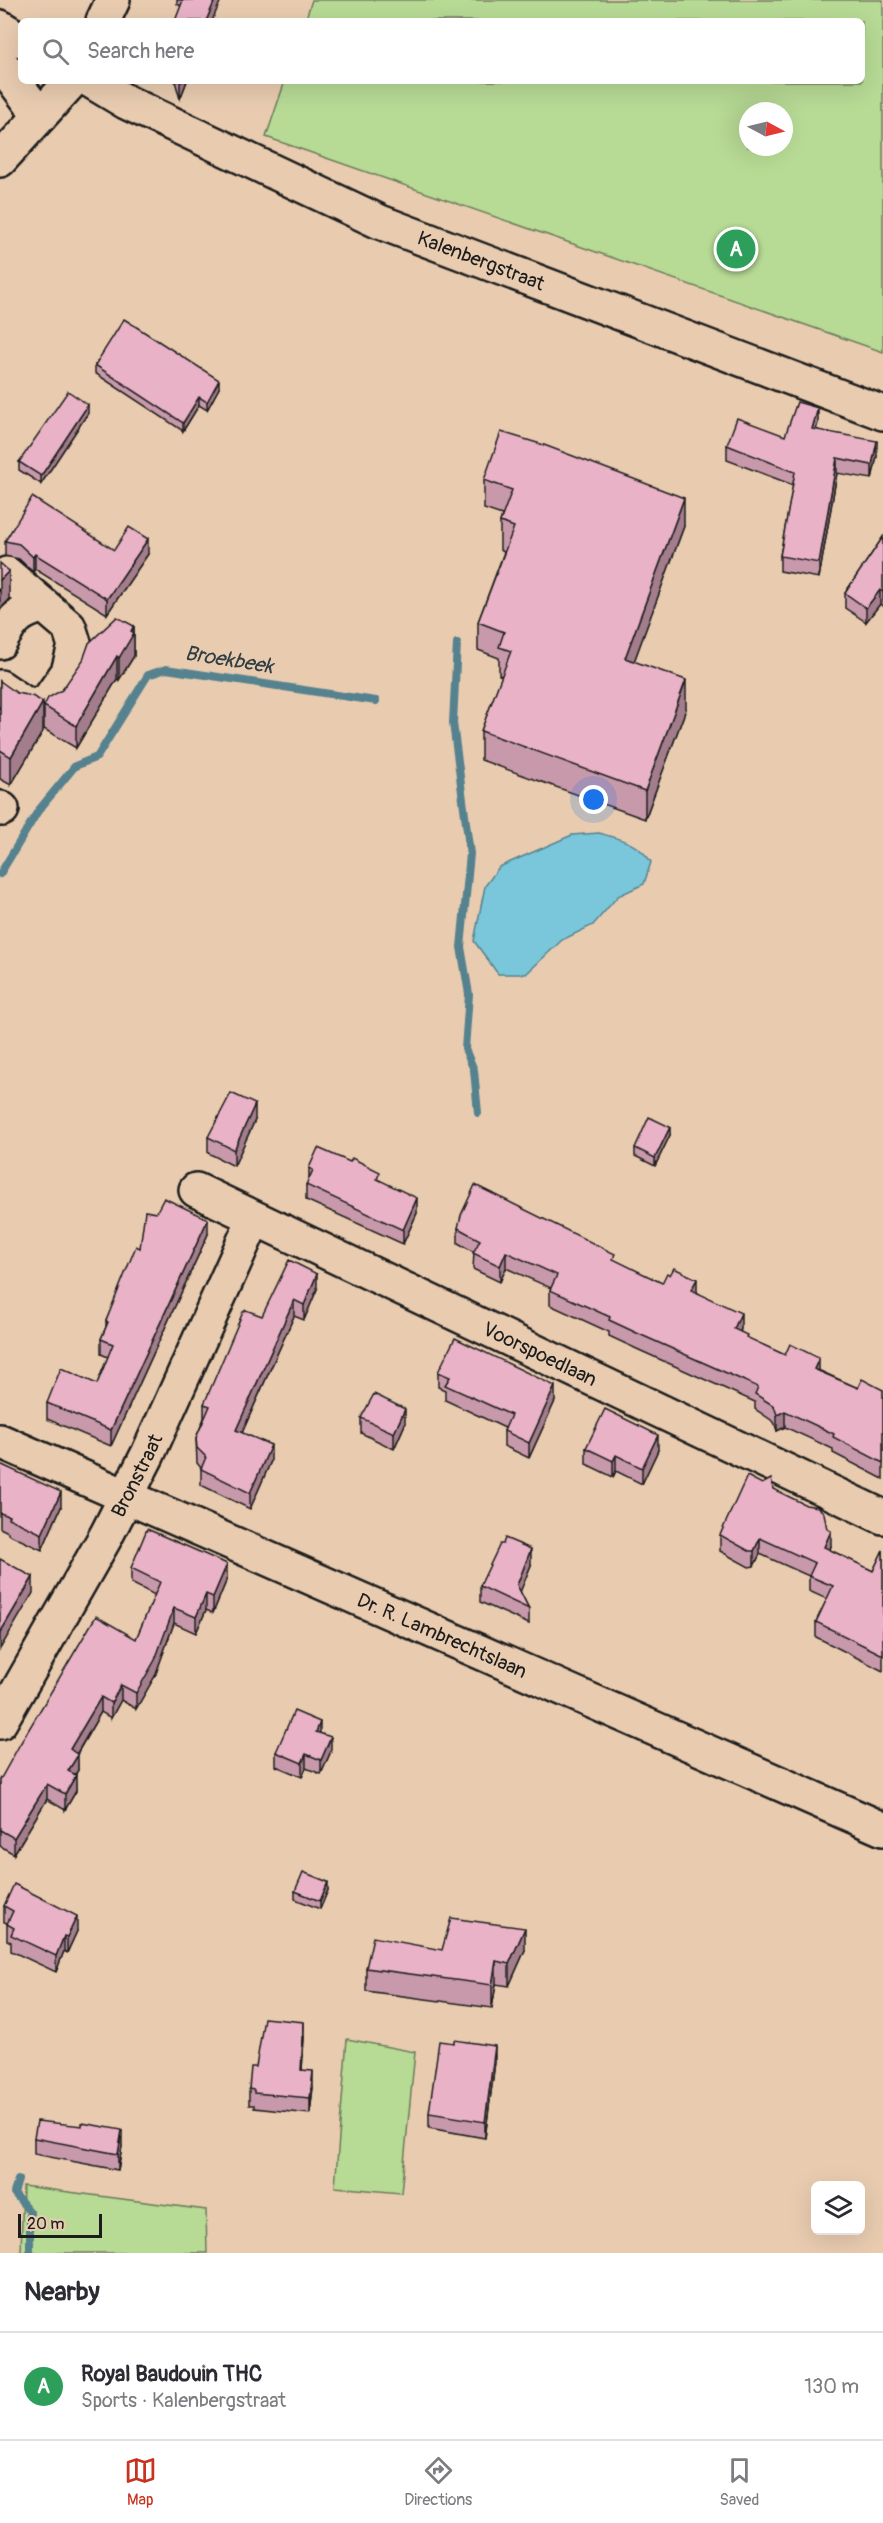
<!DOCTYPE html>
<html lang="en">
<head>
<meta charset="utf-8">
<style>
	body { margin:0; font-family:Pangolin,sans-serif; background:#f7f7f7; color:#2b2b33 }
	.controls { position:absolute; right:18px; bottom:18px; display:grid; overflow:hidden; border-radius:9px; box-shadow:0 6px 24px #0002 }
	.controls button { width:54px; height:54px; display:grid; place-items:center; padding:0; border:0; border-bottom:2px solid #e1e1e2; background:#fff; color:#2b2b33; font:30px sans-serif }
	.compass { position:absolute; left:739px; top:102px; width:54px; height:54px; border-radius:50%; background:#fff; box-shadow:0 6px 24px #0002; rotate:97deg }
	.scale { position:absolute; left:18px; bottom:15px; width:84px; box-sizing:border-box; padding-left:6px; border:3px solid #1c1c1c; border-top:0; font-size:16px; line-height:21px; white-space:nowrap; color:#1c1c1c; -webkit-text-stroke:4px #e9ccb0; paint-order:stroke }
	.you { position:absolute; left:594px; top:800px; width:21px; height:21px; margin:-15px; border:4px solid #fff; border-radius:50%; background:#1a73e8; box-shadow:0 0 0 9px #1a73e833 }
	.badge { display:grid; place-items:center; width:39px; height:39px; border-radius:50%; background:#c8321e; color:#fff; font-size:20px; font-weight:700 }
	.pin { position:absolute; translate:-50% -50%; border:3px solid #fff; box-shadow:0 2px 6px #0006 }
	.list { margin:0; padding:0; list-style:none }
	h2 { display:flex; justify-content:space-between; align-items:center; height:78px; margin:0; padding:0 24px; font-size:26px }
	h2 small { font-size:20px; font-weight:400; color:#7c7c81 }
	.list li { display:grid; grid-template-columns:39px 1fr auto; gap:18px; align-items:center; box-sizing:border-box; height:108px; padding:0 24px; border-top:2px solid #e1e1e2 }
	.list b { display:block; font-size:22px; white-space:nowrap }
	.list p { margin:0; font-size:20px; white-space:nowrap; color:#7c7c81 }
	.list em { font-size:20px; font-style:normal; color:#7c7c81 }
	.icon { flex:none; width:33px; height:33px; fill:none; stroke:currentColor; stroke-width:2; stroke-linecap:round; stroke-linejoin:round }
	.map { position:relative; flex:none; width:883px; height:2253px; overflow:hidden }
	.search { position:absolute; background:#fff; box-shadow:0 6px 24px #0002; left:18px; right:18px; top:18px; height:66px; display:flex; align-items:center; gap:15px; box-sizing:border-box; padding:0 21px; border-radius:9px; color:#7c7c81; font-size:22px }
	.sheet { height:186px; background:#fff }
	nav { display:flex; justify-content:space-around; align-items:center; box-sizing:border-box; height:84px; border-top:2px solid #e1e1e2; background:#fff; font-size:16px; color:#7c7c81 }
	nav a { display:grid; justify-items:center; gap:3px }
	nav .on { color:#c8321e }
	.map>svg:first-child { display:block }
</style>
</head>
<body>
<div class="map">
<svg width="883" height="2253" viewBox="0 0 883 2253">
	<rect width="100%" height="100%" fill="#e9ccb0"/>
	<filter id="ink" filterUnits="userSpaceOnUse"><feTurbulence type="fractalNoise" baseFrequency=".0167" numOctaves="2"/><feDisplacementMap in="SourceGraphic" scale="12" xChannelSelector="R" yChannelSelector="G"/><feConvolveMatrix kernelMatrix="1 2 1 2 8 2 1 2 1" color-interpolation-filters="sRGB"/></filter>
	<g filter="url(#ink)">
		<g fill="#b7da95" stroke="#6a7b58" stroke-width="1.5" fill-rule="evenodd">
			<path d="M312 0H883V352L266 137 285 81H862V21H305ZM748 111H784V147H748Z"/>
			<polygon points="347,2039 415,2052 401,2193 335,2187"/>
			<polygon points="23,2186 206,2210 207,2253 21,2253"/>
		</g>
		<path fill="#7ac6da" stroke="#54828e" stroke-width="1.5" d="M599 833C620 839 639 843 651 862L644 884 618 896 593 925 562 940 526 974H498L474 941 485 886 499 867 572 835Z"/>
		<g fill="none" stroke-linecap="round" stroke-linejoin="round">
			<g stroke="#54828e" stroke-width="8">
				<polyline points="457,643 453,723 470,854 461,947 469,994 465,1049 474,1070 478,1113"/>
				<polyline points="0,874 38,811 75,766 97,757 148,675 166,669 376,701"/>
				<polyline points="18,2180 14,2193 30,2212 30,2253"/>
			</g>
			<g stroke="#1c1c1c" stroke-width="38">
				<g id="minor">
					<polyline points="103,21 113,0"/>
					<polyline points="0,27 21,40"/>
					<polyline points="0,62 40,116"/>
					<path id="s1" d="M91 81 126 102 380 222 883 413"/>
					<polyline points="0,160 72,81"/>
					<path d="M0 642C12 620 18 612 42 606"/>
					<polyline points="0,687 28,706 47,702 68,672 75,646 69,627 7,574"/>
					<polyline points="0,808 2,809"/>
					<path id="s2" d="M196 1190 883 1517"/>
					<path id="s3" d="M0 1441 883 1829"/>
					<path id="s4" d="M0 1722 106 1536 148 1454 254 1219"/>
				</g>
			</g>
			<use href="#minor" stroke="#e9ccb0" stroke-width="33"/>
		</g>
		<g fill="#c899ab" stroke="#1c1c1c" stroke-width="1.5">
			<polygon points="177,0 221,0 181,6 177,4"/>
			<polygon points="175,81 187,81 180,99"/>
			<polygon points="95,365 219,388 207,410 199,405 183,431 95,373"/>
			<polygon points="88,413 41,484 19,470 19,462"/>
			<polygon points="818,423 816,429 877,456 872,479 837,473 819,578 780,571 780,556 793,485 727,460 727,445 785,436"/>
			<polygon points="484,480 684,526 634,661 686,709 645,819 481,760 481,731 502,676 499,675 499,658 478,650 478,622 504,552 500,550 500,522 502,515 484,509"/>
			<polygon points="883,537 883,606 880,604 866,622 845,608 845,593"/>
			<polygon points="5,541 114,550 148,554 107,614 35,569 33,572 19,559 5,556"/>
			<polygon points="134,626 134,656 119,680 117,679 76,748 44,729 44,706"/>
			<polygon points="0,681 43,731 11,785 0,779"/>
			<polygon points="255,1120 234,1166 208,1153 208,1137"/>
			<polygon points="670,1135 655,1166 635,1156 635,1148"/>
			<polygon points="309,1168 380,1181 417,1213 403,1244 306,1200 306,1185 309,1180"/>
			<polygon points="458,1228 615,1261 662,1283 697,1292 741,1329 740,1331 747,1338 858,1388 883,1390 883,1479 833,1453 833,1449 785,1427 777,1431 774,1422 755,1409 755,1402 639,1350 609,1336 609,1332 550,1305 550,1290 551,1288 506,1268 500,1282 473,1269 474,1252 458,1243"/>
			<polygon points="208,1234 111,1446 47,1419 47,1403 97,1384 108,1357 101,1354 101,1339 106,1327 106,1321 140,1248"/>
			<polygon points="317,1289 304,1320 294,1316 242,1433 271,1461 250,1509 201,1485 201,1468 197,1463 196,1438 204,1418 204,1404 262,1316"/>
			<polygon points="438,1372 555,1401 529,1458 504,1446 504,1431 505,1428 445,1400 445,1390 438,1387"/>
			<polygon points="361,1418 405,1424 394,1449 361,1433"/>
			<polygon points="586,1448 658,1450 642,1484 616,1471 613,1477 586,1464"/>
			<polygon points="0,1464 61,1507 42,1550 8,1534 8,1532 0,1528"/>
			<polygon points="773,1489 831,1546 830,1550 873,1571 883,1550 883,1671 816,1637 816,1622 827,1599 809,1591 809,1576 760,1554 754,1566 749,1567 720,1551 720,1535"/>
			<polygon points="531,1565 520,1591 529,1609 529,1624 480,1602 480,1586"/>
			<polygon points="131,1568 227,1579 213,1613 206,1610 196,1633 174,1623 155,1676 136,1709 121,1700 111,1718 101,1712 77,1754 78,1770 75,1775 76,1791 65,1810 47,1799 14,1854 0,1846 0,1780 136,1639 155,1595 131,1583"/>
			<polygon points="331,1751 321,1774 306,1768 302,1777 276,1766 276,1752"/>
			<polygon points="328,1890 320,1909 295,1899 295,1891"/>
			<polygon points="4,1906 77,1931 67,1953 64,1951 56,1972 11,1951 11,1942 7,1940 7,1923 4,1922"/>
			<polygon points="442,1950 525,1950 509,1986 496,1984 492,2008 366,1991 366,1968"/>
			<polygon points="304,2037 302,2070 313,2087 310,2114 254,2108 254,2105 249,2105 249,2089 256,2067"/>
			<polygon points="495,2062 485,2138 429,2128 429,2113"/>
			<polygon points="34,2138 122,2146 118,2170 34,2154"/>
		</g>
		<g fill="#a37d8b" stroke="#1c1c1c" stroke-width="1.5">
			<polygon points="215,0 221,0 212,21 206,21"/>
			<polygon points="181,81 187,81 180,99 180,84"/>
			<polygon points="219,380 219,388 207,410 207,402"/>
			<polygon points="199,397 199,405 183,431 183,423"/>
			<polygon points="88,405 88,413 41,484 41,476"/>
			<polygon points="818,408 818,423 812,443 812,429"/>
			<polygon points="877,441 877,456 872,479 872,465"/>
			<polygon points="837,458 837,473 819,578 819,563"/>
			<polygon points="684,498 684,526 625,686 625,658"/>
			<polygon points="148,539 148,554 107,614 107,599"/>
			<polygon points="35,554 35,569 33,572 33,557"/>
			<polygon points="9,571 9,600 0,609 0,580"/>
			<polygon points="880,590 880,604 866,622 866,608"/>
			<polygon points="134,626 134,656 119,680 119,658"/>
			<polygon points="117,656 117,679 76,748 76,726"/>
			<polygon points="686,680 686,709 645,819 645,791"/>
			<polygon points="43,702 43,731 11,785 11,757"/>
			<polygon points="255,1104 255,1120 234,1166 234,1150"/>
			<polygon points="670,1127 670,1135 655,1166 655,1158"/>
			<polygon points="417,1198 417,1213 403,1244 403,1230"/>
			<polygon points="208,1219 208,1234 111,1446 111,1430"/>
			<polygon points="506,1252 506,1268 500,1282 500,1266"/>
			<polygon points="317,1274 317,1289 304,1320 304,1305"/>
			<polygon points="697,1279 697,1294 691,1290"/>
			<polygon points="294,1300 294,1316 236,1446 236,1430"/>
			<polygon points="741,1313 741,1329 734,1344 734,1329"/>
			<polygon points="819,1358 819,1374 814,1369"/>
			<polygon points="555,1386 555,1401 529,1458 529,1443"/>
			<polygon points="405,1409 405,1424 394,1449 394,1433"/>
			<polygon points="785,1411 785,1427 777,1431 777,1415"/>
			<polygon points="658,1435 658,1450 642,1484 642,1468"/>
			<polygon points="271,1445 271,1461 250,1509 250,1493"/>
			<polygon points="616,1455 616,1471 613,1477 613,1461"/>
			<polygon points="61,1492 61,1507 42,1550 42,1534"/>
			<polygon points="831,1531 831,1546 824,1562 824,1547"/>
			<polygon points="760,1538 760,1554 754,1566 754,1551"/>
			<polygon points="531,1549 531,1565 517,1600 517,1585"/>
			<polygon points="227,1564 227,1579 213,1613 213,1597"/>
			<polygon points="33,1577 33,1593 0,1649 0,1633"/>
			<polygon points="206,1594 206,1610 196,1633 196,1617"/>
			<polygon points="174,1608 174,1623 155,1676 136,1709 136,1693"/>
			<polygon points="121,1685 121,1700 111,1718 111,1703"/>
			<polygon points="101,1697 101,1712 70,1765 70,1749"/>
			<polygon points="320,1722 320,1736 316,1732"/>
			<polygon points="331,1737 331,1751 321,1774 321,1760"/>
			<polygon points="306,1754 306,1768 302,1777 302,1763"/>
			<polygon points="78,1755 78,1770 68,1786 68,1771"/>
			<polygon points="76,1775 76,1791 65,1810 65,1794"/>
			<polygon points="47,1784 47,1799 14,1854 14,1838"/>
			<polygon points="328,1882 328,1890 320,1909 320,1901"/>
			<polygon points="77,1916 77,1931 67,1953 67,1937"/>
			<polygon points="525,1928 525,1950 509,1986 509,1964"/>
			<polygon points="64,1936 64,1951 56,1972 56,1956"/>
			<polygon points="496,1961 496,1984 492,2008 492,1985"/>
			<polygon points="304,2022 304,2037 301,2086 301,2070"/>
			<polygon points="495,2046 495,2062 485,2138 485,2122"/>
			<polygon points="313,2071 313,2087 310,2114 310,2098"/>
			<polygon points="122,2130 122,2146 118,2170 118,2154"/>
		</g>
		<g fill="#e9b2c7" stroke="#1c1c1c" stroke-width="1.5">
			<polygon points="183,0 215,0 206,21 175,21"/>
			<polygon points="124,319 219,380 207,402 199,397 183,423 95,365"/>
			<polygon points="68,391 88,405 41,476 19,462"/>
			<polygon points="797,402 818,408 812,429 877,441 872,465 837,458 819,563 780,556 795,472 727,445 737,418 785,436"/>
			<polygon points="501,432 544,445 684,498 625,658 686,680 645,791 481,731 511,651 499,647 504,632 478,622 514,527 500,522 512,490 484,480"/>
			<polygon points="32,497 114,550 129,527 148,539 107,599 35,554 33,557 19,544 5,541"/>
			<polygon points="883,537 883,592 880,590 866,608 845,593"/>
			<polygon points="0,563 9,571 0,580"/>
			<polygon points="117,617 134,626 131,631 134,633 119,658 117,656 76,726 44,706 48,698 62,690 83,660 89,643"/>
			<polygon points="0,681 17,693 32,696 43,702 11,757 0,750"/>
			<polygon points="231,1093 255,1104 234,1150 208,1137"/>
			<polygon points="649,1117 670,1127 655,1158 635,1148"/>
			<polygon points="318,1148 350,1162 352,1158 380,1172 377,1179 417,1198 403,1230 306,1185 313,1170 309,1168"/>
			<polygon points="475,1185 615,1254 613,1259 662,1283 667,1273 670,1275 674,1268 697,1279 691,1290 741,1313 734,1329 747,1335 746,1337 785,1355 790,1344 819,1358 814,1369 858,1388 862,1379 883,1390 883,1463 833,1437 834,1434 785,1411 777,1415 774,1406 755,1394 758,1387 639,1334 609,1320 610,1317 550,1290 557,1275 506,1252 500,1266 473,1253 480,1240 458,1228 461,1215"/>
			<polygon points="164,1198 208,1219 111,1430 47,1403 61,1368 97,1384 113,1344 101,1339 108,1322 106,1321 136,1246 140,1248 145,1211 156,1213"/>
			<polygon points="289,1260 317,1274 304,1305 294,1300 236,1430 271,1445 250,1493 201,1469 206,1457 197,1448 196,1438 210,1406 204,1404 243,1312 246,1310 262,1316"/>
			<polygon points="455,1338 555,1386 529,1443 504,1431 511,1415 445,1385 450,1377 438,1372"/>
			<polygon points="374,1394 405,1409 394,1433 361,1418"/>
			<polygon points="605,1409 658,1435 642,1468 616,1455 613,1461 586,1448"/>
			<polygon points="0,1464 61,1492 42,1534 8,1518 9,1516 0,1513"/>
			<polygon points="747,1476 762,1484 771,1479 773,1489 806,1505 818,1507 824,1513 827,1529 831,1531 824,1547 873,1571 883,1550 883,1655 816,1622 833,1586 809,1576 815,1563 760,1538 754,1551 749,1551 720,1535"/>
			<polygon points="147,1529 227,1564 213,1597 206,1594 196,1617 174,1608 155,1660 136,1693 121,1685 111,1703 101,1697 70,1749 78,1755 68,1771 76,1775 65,1794 47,1784 14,1838 0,1830 0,1780 20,1744 96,1616 136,1639 160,1582 131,1568"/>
			<polygon points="505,1538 531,1549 517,1585 529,1609 480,1586 500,1544 503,1544"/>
			<polygon points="0,1559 33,1577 0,1633"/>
			<polygon points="294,1711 320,1722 316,1732 331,1737 321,1760 306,1754 302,1763 276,1752"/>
			<polygon points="303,1872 328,1882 320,1901 295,1891"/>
			<polygon points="14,1884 77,1916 67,1937 64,1936 56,1956 11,1935 14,1928 7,1924 13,1911 4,1906"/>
			<polygon points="451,1918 525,1928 509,1964 496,1961 492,1985 366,1968 373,1937 442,1950"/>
			<polygon points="264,2018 304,2022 301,2070 313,2071 310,2098 254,2093 254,2090 249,2089 251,2067 256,2067"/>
			<polygon points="454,2040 495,2046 485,2122 429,2113 439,2041 454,2043"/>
			<polygon points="37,2121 82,2126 82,2123 122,2130 118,2154 34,2138"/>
		</g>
	</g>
	<g text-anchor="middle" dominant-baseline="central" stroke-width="6" stroke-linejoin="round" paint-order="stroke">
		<g font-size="20" fill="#1c1c1c" stroke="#e9ccb0">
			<text stroke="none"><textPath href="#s1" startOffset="430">Kalenbergstraat</textPath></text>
			<text stroke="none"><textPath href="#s2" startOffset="381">Voorspoedlaan</textPath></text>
			<text stroke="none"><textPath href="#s4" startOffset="282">Bronstraat</textPath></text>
			<text stroke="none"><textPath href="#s3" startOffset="483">Dr. R. Lambrechtslaan</textPath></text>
		</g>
		<g font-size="21" font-style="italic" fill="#2f3e42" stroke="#e9ccb0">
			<text transform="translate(229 660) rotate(9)">Broekbeek</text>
		</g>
	</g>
</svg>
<div class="controls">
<button><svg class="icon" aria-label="layers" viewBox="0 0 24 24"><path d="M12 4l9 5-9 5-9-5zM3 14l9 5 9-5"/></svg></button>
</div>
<svg class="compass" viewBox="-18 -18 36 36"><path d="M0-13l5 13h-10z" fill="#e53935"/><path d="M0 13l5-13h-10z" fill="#7c7c81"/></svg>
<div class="scale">20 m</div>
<div class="you"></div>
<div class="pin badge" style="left:736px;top:249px;background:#2e9e5b">A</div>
<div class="search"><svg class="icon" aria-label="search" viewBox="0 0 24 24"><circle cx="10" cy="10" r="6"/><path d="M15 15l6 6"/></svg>Search here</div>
</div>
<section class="sheet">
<h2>Nearby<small></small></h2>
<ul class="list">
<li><span class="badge" style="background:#2e9e5b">A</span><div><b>Royal Baudouin THC</b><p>Sports · Kalenbergstraat</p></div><em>130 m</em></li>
</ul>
</section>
<nav>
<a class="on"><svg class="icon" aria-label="map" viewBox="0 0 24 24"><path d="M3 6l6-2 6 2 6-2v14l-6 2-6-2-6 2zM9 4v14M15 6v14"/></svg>Map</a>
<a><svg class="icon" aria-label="directions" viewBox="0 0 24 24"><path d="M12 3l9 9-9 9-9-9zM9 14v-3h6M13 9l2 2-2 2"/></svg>Directions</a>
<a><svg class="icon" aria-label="saved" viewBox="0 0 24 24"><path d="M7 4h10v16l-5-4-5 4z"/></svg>Saved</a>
</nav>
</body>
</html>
